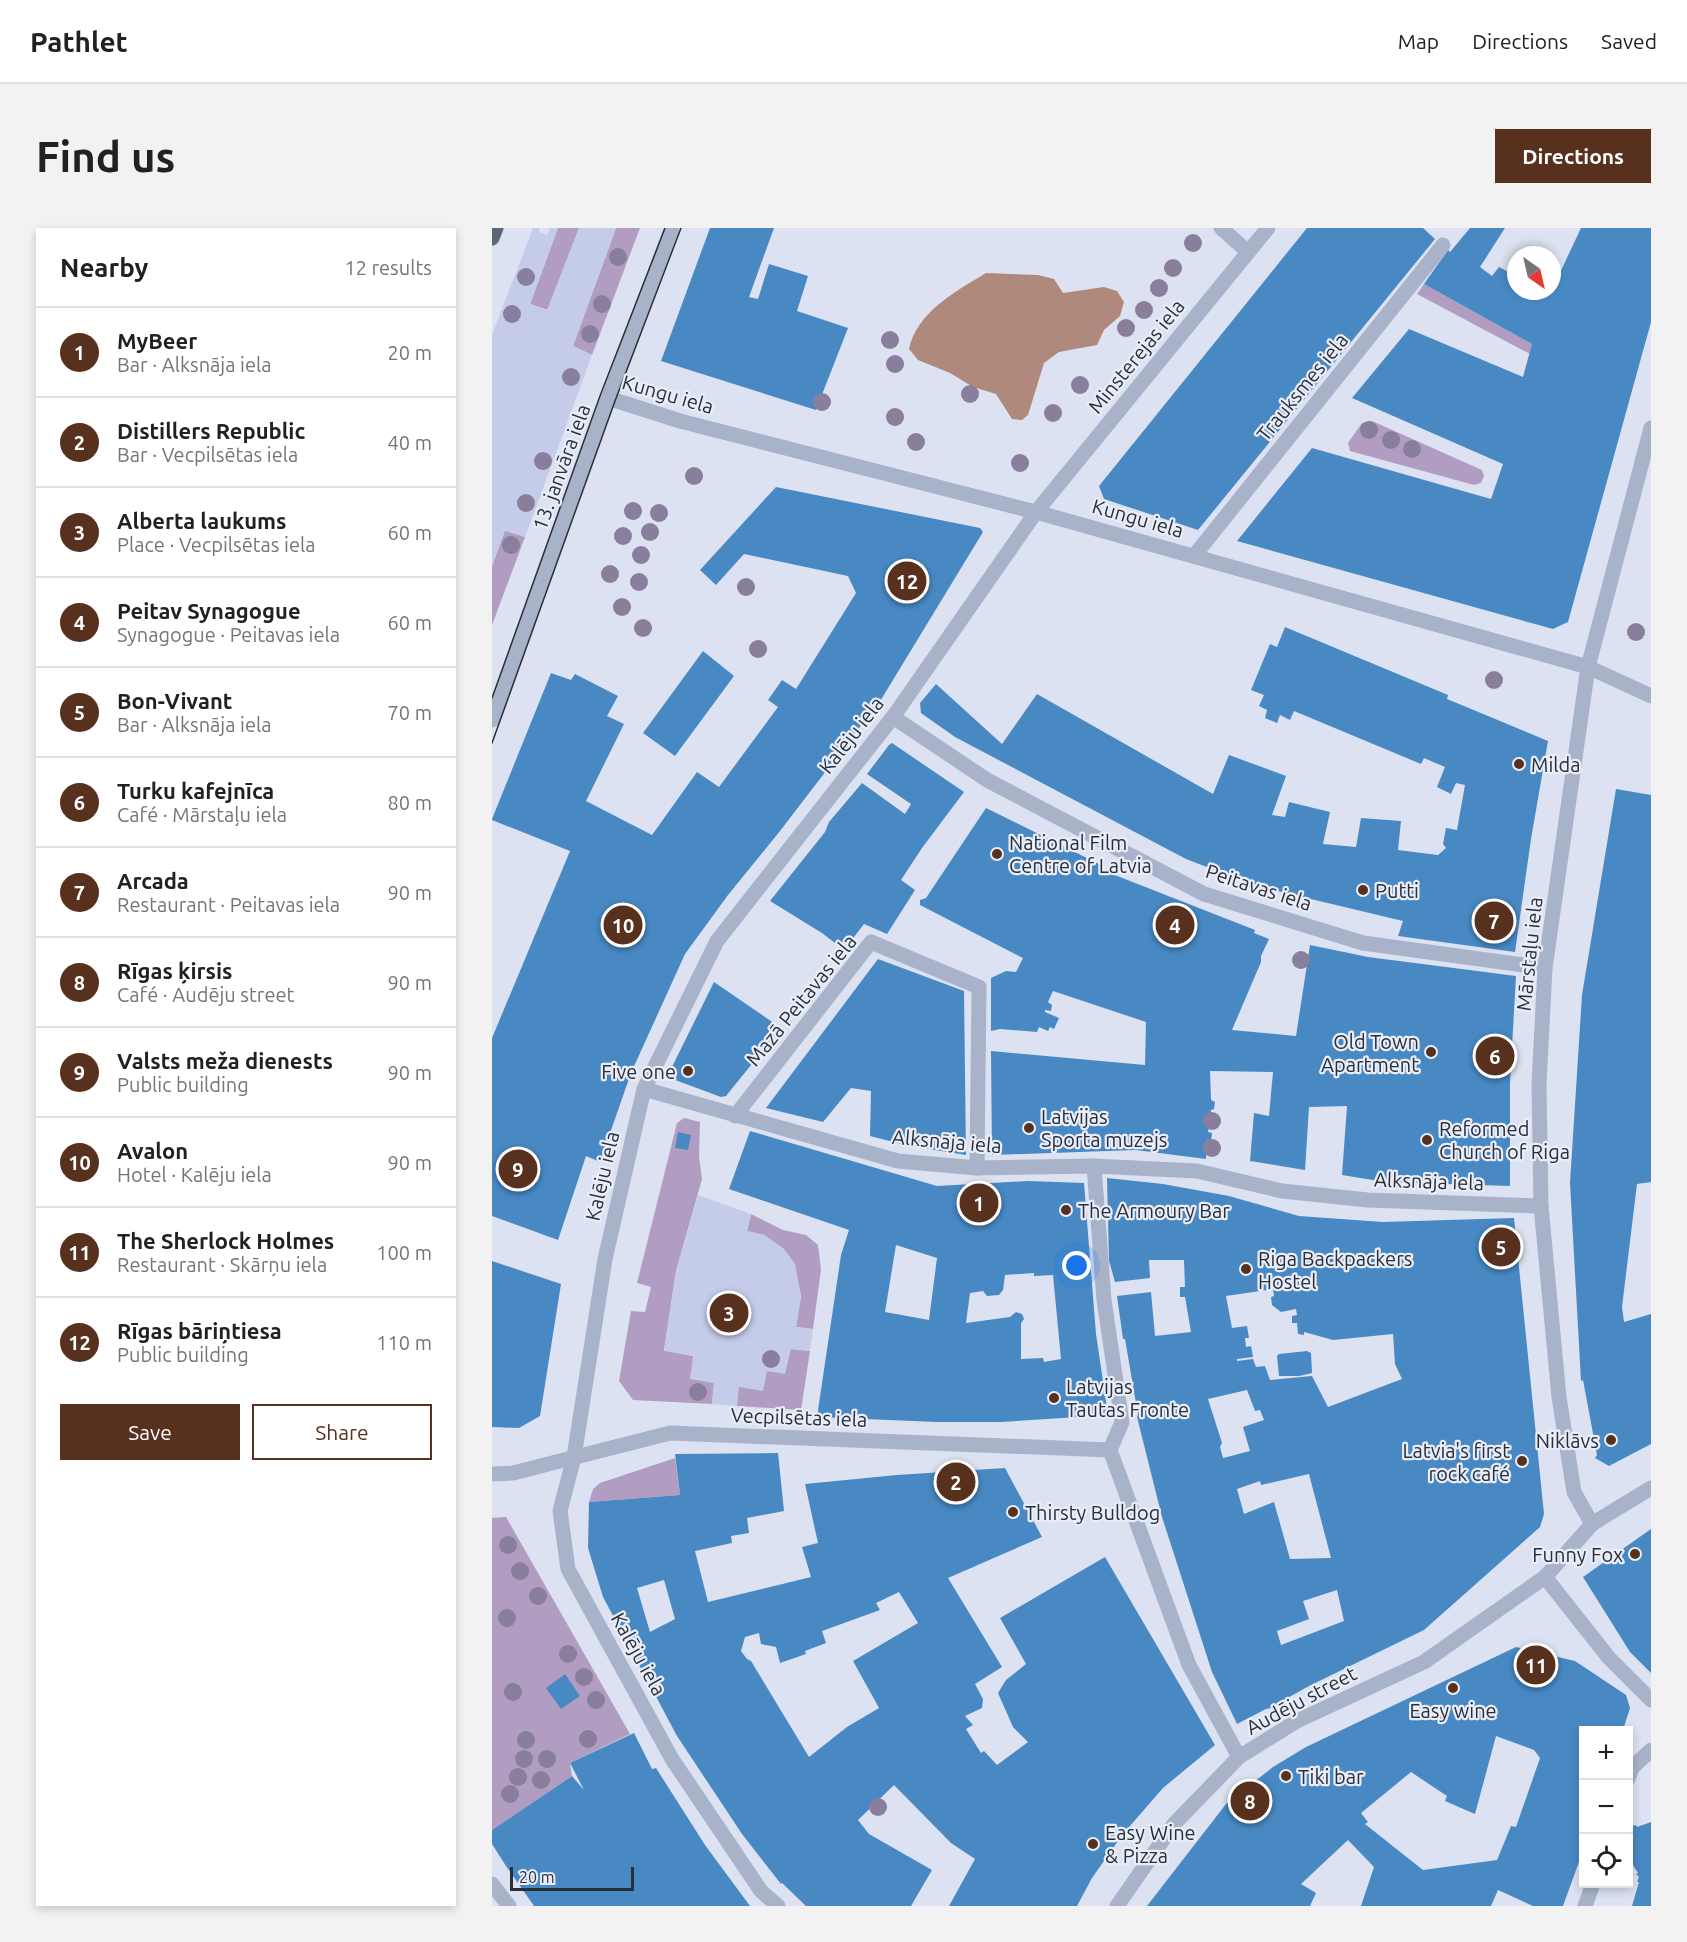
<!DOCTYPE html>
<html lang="en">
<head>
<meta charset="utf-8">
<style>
	body { margin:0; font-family:Ubuntu,sans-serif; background:#f2f2f2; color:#202124 }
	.controls { position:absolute; right:18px; bottom:18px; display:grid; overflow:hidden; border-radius:0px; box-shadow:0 3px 9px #0003 }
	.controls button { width:54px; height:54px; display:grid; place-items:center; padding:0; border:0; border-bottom:2px solid #e0e0e0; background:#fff; color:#202124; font:30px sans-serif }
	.compass { position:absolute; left:1015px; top:18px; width:54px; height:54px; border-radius:50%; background:#fff; box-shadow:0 3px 9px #0003; rotate:146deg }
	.scale { position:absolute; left:18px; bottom:15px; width:124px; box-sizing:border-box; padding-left:6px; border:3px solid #282f37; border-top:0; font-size:16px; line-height:21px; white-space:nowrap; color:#282f37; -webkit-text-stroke:4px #e9edf9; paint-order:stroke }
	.you { position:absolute; left:585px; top:1038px; width:21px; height:21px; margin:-15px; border:4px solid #fff; border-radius:50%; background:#1a73e8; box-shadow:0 0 0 9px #1a73e833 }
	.badge { display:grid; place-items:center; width:39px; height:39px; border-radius:50%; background:#58301e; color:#fff; font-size:20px; font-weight:700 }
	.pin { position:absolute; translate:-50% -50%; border:3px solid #fff; box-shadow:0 2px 6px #0006 }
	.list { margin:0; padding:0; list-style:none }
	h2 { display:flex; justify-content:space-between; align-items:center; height:78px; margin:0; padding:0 24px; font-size:26px }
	h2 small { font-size:20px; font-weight:400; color:#757577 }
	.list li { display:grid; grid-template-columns:39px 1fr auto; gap:18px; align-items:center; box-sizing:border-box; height:90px; padding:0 24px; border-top:2px solid #e0e0e0 }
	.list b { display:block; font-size:22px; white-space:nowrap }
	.list p { margin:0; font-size:20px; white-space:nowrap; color:#757577 }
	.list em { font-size:20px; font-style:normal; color:#757577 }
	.actions { display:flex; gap:12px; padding:18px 24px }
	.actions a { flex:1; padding:14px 0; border:2px solid #58301e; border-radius:0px; text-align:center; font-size:21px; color:#58301e }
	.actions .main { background:#58301e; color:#fff }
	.icon { flex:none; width:33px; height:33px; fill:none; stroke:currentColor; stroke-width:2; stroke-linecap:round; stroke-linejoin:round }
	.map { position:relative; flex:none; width:1159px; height:1678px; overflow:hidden; border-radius:0px }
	header { display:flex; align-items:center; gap:36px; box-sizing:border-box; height:84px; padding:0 30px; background:#fff; border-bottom:2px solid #e0e0e0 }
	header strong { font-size:28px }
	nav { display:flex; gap:33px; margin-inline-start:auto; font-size:21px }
	.intro { display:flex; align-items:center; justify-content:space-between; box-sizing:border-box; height:144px; padding:0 36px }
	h1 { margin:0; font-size:42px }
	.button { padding:15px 27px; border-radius:0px; background:#58301e; color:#fff; font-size:21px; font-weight:700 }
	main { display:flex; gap:36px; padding:0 36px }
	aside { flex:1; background:#fff; border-radius:0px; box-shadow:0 3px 9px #0003 }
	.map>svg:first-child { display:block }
</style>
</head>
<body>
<header>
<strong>Pathlet</strong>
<nav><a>Map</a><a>Directions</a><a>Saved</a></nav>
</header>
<div class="intro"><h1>Find us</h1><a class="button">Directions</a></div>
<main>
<aside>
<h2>Nearby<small>12 results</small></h2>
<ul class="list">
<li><span class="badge">1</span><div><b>MyBeer</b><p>Bar · Alksnāja iela</p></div><em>20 m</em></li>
<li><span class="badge">2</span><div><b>Distillers Republic</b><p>Bar · Vecpilsētas iela</p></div><em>40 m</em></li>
<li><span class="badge">3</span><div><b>Alberta laukums</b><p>Place · Vecpilsētas iela</p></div><em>60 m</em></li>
<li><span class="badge">4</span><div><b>Peitav Synagogue</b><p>Synagogue · Peitavas iela</p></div><em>60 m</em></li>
<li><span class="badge">5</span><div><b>Bon-Vivant</b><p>Bar · Alksnāja iela</p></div><em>70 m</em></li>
<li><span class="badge">6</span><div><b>Turku kafejnīca</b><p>Café · Mārstaļu iela</p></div><em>80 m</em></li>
<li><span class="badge">7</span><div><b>Arcada</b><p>Restaurant · Peitavas iela</p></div><em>90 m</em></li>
<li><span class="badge">8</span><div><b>Rīgas ķirsis</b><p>Café · Audēju street</p></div><em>90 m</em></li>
<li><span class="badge">9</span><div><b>Valsts meža dienests</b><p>Public building</p></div><em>90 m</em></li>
<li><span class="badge">10</span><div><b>Avalon</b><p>Hotel · Kalēju iela</p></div><em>90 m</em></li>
<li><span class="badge">11</span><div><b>The Sherlock Holmes</b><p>Restaurant · Skārņu iela</p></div><em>100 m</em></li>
<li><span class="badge">12</span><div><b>Rīgas bāriņtiesa</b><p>Public building</p></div><em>110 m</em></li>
</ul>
<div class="actions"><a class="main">Save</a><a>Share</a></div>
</aside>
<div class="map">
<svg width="1159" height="1678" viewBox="0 0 1159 1678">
	<rect width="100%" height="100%" fill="#dde2f2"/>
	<g fill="#b19dc1">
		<polygon points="66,0 87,0 56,82 38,76"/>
		<polygon points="124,0 148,0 100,127 81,118"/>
		<polygon points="932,56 1040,116 1038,126 925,66"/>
		<polygon points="880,193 990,242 992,248 989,255 982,257 858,223 856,215 870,195"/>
		<polygon points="13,302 33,309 0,397 0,338"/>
		<polygon points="192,890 208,894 207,929 210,951 184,1043 172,1122 201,1128 222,1155 220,1176 141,1172 127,1153 139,1083 153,1084 159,1059 145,1055 185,895"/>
		<polygon points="259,986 291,1002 314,1007 326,1017 329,1042 321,1101 304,1099 309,1068 292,1021 272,1007 255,1003"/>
		<polygon points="299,1121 318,1123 309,1182 245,1178 246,1159 274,1143"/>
		<polygon points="183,1230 188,1267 97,1274 101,1261 108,1255"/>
		<polygon points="14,1289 138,1506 78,1535 80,1548 0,1602 0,1290"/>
	</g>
	<g fill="#c4ccea">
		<polygon points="41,0 48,0 47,4 55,7 58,0 66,0 38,76 55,82 87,0 124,0 81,118 100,127 77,190 33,309 13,303 0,338 0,107"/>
		<polygon points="206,967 259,986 255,1003 272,1007 292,1021 303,1036 309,1068 304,1099 321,1101 318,1123 299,1121 293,1146 275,1143 271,1163 247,1159 245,1178 220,1176 222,1155 198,1151 201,1128 172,1123 184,1043"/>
	</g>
	<path fill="#af8a7c" d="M494 45 546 47 562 51 571 65 612 59 625 63 632 74 628 88 612 102 605 117 567 124 552 135 536 187 530 192 520 191 504 166 481 159 458 145 426 132 417 121C425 84 464 63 494 45Z"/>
	<g fill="#4889c4" fill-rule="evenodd">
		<polygon points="218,0 282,0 257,69 266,71 277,36 316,48 305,83 356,100 324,182 169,133"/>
		<polygon points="815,0 931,0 943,11 706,302 612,271 607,258"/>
		<polygon points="978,0 1013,0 988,39 1000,48 1007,39 1024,48 1024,63 1053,63 1058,66 1089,0 1159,0 1159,94 1076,394 1061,401 745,313 820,220 999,271 1011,236 860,170 917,101 1031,149 1040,116 932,56 956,22 958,24"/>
		<polygon points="284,259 488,300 491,304 390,470 288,603 236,667 193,726 139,845 108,934 94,928 66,1012 0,988 0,810 78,623 0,592 0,591 59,445 79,452 83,446 126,468 115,488 132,496 94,573 160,607 205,544 227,559 286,479 276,472 290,452 304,461 364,365 356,348 252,326 224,357 208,342"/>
		<polygon points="793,399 956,467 955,471 1056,513 1039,611 1023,724 906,708 911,693 764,658 694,631 463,509 429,485 428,475 444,456 510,516 545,466 721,566 737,527 794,548 780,587 793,589 797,574 838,584 831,616 864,619 869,590 909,593 906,622 946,627 954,620 951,616 954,600 965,602 973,557 964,555 959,566 945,559 953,539 932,530 929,536 802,483 798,492 788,487 785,495 773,490 775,482 767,478 772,467 759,462 778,416 785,419"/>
		<polygon points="211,423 242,448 183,528 151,505"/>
		<polygon points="400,515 472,564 430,620 409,652 423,662 395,706 372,696 352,722 330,705 278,673 333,604 337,594 370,555 413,586 419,576 375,546 397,517"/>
		<polygon points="1124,561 1159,567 1159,954 1145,956 1130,1079 1132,1094 1159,1086 1159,1216 1117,1238 1103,1230 1105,1227 1091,1152 1089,1153 1078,955 1090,767"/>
		<polygon points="494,580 611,638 610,642 763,702 762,705 777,711 769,728 769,734 740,802 804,808 818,717 876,729 1024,748 1018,855 1018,958 893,954 850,947 855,878 817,879 813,942 758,933 762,885 777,888 781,844 718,843 719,872 723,874 722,881 719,882 716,904 720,905 719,913 715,912 714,931 644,922 500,927 499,823 653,837 654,794 561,763 556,774 560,777 559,783 553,782 553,784 567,790 562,801 558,799 556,803 547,799 545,804 508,801 499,803 499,750 514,743 524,744 531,730 428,677 428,672 434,670"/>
		<polygon points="386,731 472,763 474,927 413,917 378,908 379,863 359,860 331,894 274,880"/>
		<polygon points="222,754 289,800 234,868 229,869 175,849"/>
		<path d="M258 903 445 958 536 953 592 955 604 1106 616 1187 509 1194H445L325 1189 349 1027 357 1002 237 961ZM404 1017 445 1030 437 1092 393 1084ZM542 1045V1048L561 1047 569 1131 552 1134 551 1130 529 1131V1095L532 1091 530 1086 524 1084 518 1089 474 1095 478 1065 491 1063 495 1068 507 1067 511 1062 513 1047Z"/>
		<polygon points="186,904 199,907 196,922 183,920"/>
		<path d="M615 950 671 956 737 968 807 988 891 994 1022 990 1052 1286 1048 1299 932 1402 817 1458 790 1473 783 1479 774 1481 745 1496 720 1444 670 1289 645 1189 646 1187 633 1111H631L625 1068 659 1064 663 1108 699 1104 693 1069H688V1059H693L692 1032H657L658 1050 623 1054 617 1033ZM781 1061 782 1068 779 1069 780 1077 789 1084 804 1081 805 1087 800 1088V1095H805L806 1106 812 1107V1104L841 1112 901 1106 903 1136 910 1151 836 1179 820 1148 778 1152 773 1138 764 1139 761 1131 745 1133V1131L761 1129 759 1118 754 1119 753 1110H757L755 1098 740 1100 734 1068ZM755 1162 763 1183 768 1182 772 1192 751 1199 758 1223 731 1230 728 1219 730 1215 716 1171ZM817 1246 839 1330 798 1331 782 1274 752 1286 745 1261 768 1253 769 1257ZM845 1362 852 1393 789 1417 785 1403 817 1391 811 1373Z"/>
		<polygon points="0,1033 69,1056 48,1188 27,1200 0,1199"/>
		<polygon points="815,1123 819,1125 820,1145 807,1148 787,1148 785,1128 787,1126"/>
		<path d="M286 1225 292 1283 255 1290 257 1305 239 1308 240 1315 203 1323 216 1374 319 1349 310 1319 326 1315 313 1256 405 1247 513 1240 550 1309 456 1350 510 1439 483 1456 491 1471 490 1480 473 1488 481 1497 474 1501 489 1525 492 1523 505 1537 536 1514 521 1499 506 1465 514 1452 534 1436 508 1390 613 1329 723 1517 671 1560 631 1606 600 1650 585 1678H457L483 1631 459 1615 402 1557 366 1592 377 1606 440 1642 419 1678H314L290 1655 289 1656 250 1606 185 1508 111 1369 96 1320 97 1274 188 1267 183 1226ZM172 1352 183 1391 158 1404 145 1360ZM407 1364 426 1395 361 1433 387 1480 355 1499 317 1529 259 1433 255 1431 249 1423 253 1409 267 1405 269 1416 284 1419 288 1435 314 1426 313 1423 334 1415 330 1403 388 1382 384 1375Z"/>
		<polygon points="1159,1301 1159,1445 1138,1424 1091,1349"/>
		<path d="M1024 1419 1083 1433 1134 1467 1138 1480 1131 1502H1092V1620L1071 1678H1041L1006 1662 999 1678H869L882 1639 856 1612 809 1656 824 1665 818 1678H655L734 1576 781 1539 814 1519ZM1004 1508 1042 1522 1048 1530 1024 1599 1019 1598 1005 1632 931 1642 873 1596 876 1594 869 1585 919 1544 955 1568 953 1573 983 1586Z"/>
		<polygon points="73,1446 88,1468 69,1481 54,1460"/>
		<polygon points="142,1505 160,1541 164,1540 213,1617 258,1678 42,1678 14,1638 0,1616 0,1602 80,1548 92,1562 78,1535"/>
		<polygon points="1159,1594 1159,1678 1140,1678 1147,1654 1145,1654 1147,1649 1144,1646 1146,1645 1137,1631 1140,1598 1144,1597 1145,1599"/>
	</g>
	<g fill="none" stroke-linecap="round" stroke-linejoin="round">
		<g stroke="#a8b3ca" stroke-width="15">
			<polyline points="729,0 756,24"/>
			<polyline points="116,170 188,193 544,284 1096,439 1159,468"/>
			<polyline points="702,328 951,17"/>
			<polyline points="401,489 495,552 712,666 871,715 1053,740"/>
			<polyline points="0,492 105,200 180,0"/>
			<polyline points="152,861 406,933 485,940 602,938 705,943 790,963 876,972 1049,978"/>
			<polyline points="243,888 379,714 487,759 485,940"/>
			<polyline points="602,938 612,1072 630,1194 618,1222 697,1437 747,1529"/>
			<polyline points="0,1246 21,1245 178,1205 618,1222"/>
			<polyline points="1100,1296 1082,1264 1067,1169 1049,978 1047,856 1053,740 1096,439 1159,200"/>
			<polyline points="1053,1349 1117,1430 1159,1472"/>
			<polyline points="1136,1551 1140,1540 1159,1522"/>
			<polyline points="0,1656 17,1678"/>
			<polyline points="286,1678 269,1663 180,1531 76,1341 68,1283 82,1229 113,1031 152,861 225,713 401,489 544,284 776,0"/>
			<polyline points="625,1678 682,1596 747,1529 805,1493 932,1434 1053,1349 1100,1296 1159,1260"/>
			<polyline points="1093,1678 1101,1656"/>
		</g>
		<polyline stroke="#5a6779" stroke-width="15" points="0,10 4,0"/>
		<g stroke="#282f37" stroke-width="1.5">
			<polyline points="0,470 108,168 173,0"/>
			<polyline points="0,515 123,173 189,0"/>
		</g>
	</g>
	<g fill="#897e9c">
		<circle cx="701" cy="15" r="9"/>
		<circle cx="126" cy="29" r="9"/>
		<circle cx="681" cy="40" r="9"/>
		<circle cx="34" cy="49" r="9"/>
		<circle cx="667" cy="60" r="9"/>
		<circle cx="110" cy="76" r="9"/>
		<circle cx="652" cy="82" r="9"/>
		<circle cx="20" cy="86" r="9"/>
		<circle cx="634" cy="100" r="9"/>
		<circle cx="98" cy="106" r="9"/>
		<circle cx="398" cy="112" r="9"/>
		<circle cx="403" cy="136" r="9"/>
		<circle cx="79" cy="149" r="9"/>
		<circle cx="588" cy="157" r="9"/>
		<circle cx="478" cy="166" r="9"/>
		<circle cx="330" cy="174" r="9"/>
		<circle cx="561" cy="185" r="9"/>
		<circle cx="403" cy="189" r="9"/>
		<circle cx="877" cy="202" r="9"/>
		<circle cx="899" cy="212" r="9"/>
		<circle cx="424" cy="214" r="9"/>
		<circle cx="920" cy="221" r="9"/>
		<circle cx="51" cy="233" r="9"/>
		<circle cx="528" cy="235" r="9"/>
		<circle cx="202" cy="248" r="9"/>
		<circle cx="34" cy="275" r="9"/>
		<circle cx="141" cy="283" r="9"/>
		<circle cx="167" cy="285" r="9"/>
		<circle cx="158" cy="304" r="9"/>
		<circle cx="131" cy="308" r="9"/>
		<circle cx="19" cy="317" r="9"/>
		<circle cx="149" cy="327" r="9"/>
		<circle cx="118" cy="346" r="9"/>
		<circle cx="147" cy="354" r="9"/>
		<circle cx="254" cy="359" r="9"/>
		<circle cx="130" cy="379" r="9"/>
		<circle cx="151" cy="400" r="9"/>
		<circle cx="1144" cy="404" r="9"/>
		<circle cx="266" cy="421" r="9"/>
		<circle cx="1002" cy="452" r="9"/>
		<circle cx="809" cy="732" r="9"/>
		<circle cx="720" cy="893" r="9"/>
		<circle cx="720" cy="920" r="9"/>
		<circle cx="279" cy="1131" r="9"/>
		<circle cx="206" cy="1164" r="9"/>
		<circle cx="16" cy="1317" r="9"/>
		<circle cx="28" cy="1343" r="9"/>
		<circle cx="46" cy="1368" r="9"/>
		<circle cx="15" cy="1390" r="9"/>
		<circle cx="76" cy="1426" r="9"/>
		<circle cx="92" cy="1449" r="9"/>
		<circle cx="21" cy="1464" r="9"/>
		<circle cx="104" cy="1472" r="9"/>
		<circle cx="96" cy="1511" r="9"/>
		<circle cx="34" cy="1512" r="9"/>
		<circle cx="32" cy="1531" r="9"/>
		<circle cx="55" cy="1531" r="9"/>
		<circle cx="26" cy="1549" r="9"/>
		<circle cx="49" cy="1552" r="9"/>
		<circle cx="18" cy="1566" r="9"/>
		<circle cx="386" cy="1579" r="9"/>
	</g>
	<g fill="#58301e" stroke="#e9edf9" stroke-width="2">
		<circle cx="1027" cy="536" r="6"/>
		<circle cx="505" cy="626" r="6"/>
		<circle cx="871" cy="662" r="6"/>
		<circle cx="939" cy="824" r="6"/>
		<circle cx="196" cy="843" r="6"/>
		<circle cx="537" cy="900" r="6"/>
		<circle cx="935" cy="912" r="6"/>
		<circle cx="574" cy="982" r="6"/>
		<circle cx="754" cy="1041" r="6"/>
		<circle cx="562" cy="1170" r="6"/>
		<circle cx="1119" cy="1212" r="6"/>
		<circle cx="1030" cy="1233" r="6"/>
		<circle cx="521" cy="1284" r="6"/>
		<circle cx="1143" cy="1326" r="6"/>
		<circle cx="961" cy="1460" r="6"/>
		<circle cx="794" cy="1548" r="6"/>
		<circle cx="601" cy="1616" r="6"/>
	</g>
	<g text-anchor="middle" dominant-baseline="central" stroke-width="4.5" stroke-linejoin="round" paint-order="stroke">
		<g font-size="20" fill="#282f37" stroke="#e9edf9">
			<text transform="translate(644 128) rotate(-51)">Minsterejas iela</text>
			<text transform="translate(810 159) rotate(-51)">Trauksmes iela</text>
			<text transform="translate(176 166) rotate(16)">Kungu iela</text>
			<text transform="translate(69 239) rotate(-70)">13. janvāra iela</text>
			<text transform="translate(646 290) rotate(16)">Kungu iela</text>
			<text transform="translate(359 507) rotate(-52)">Kalēju iela</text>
			<text transform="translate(767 659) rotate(18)">Peitavas iela</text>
			<text transform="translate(1037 726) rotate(-84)">Mārstaļu iela</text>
			<text transform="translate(309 772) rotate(-51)">Mazā Peitavas iela</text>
			<text transform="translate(455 913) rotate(5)">Alksnāja iela</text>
			<text transform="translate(110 948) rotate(-77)">Kalēju iela</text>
			<text transform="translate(937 953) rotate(2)">Alksnāja iela</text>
			<text transform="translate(307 1189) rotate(2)">Vecpilsētas iela</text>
			<text transform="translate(147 1426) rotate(61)">Kalēju iela</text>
			<text transform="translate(809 1472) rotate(-28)">Audēju street</text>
		</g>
		<g font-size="20" fill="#282f37" stroke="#e9edf9" text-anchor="start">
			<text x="1039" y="536">Milda</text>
			<text x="517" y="614">National Film<tspan x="517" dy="23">Centre of Latvia</tspan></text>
			<text x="883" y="662">Putti</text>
			<text x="927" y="813" text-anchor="end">Old Town<tspan x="927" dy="23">Apartment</tspan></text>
			<text x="184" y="843" text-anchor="end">Five one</text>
			<text x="549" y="888">Latvijas<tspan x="549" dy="23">Sporta muzejs</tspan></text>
			<text x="947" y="900">Reformed<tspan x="947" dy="23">Church of Riga</tspan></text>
			<text x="586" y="982">The Armoury Bar</text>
			<text x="766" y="1030">Riga Backpackers<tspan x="766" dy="23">Hostel</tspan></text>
			<text x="574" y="1158">Latvijas<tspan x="574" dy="23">Tautas Fronte</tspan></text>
			<text x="1107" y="1212" text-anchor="end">Niklāvs</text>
			<text x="1018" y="1222" text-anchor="end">Latvia's first<tspan x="1018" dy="23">rock café</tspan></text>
			<text x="533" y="1284">Thirsty Bulldog</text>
			<text x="1131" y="1326" text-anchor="end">Funny Fox</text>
			<text x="961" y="1482" text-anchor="middle">Easy wine</text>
			<text x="806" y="1548">Tiki bar</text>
			<text x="613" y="1604">Easy Wine<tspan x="613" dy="23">&amp; Pizza</tspan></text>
		</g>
	</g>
</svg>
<div class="controls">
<button>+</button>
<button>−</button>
<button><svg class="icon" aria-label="locate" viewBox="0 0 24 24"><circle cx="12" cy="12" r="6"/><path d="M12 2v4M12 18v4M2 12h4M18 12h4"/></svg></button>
</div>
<svg class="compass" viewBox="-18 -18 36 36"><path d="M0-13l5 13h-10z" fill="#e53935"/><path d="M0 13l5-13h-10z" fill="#757577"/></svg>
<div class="scale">20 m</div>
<div class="you"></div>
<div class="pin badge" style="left:487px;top:975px">1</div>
<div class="pin badge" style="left:464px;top:1254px">2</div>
<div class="pin badge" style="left:237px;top:1085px">3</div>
<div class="pin badge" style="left:683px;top:697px">4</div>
<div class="pin badge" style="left:1009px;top:1019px">5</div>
<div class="pin badge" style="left:1003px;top:828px">6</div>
<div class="pin badge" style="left:1002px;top:693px">7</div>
<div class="pin badge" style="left:758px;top:1573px">8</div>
<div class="pin badge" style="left:26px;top:941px">9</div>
<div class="pin badge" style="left:131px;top:697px">10</div>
<div class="pin badge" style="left:1044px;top:1437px">11</div>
<div class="pin badge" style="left:415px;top:353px">12</div>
</div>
</main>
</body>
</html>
